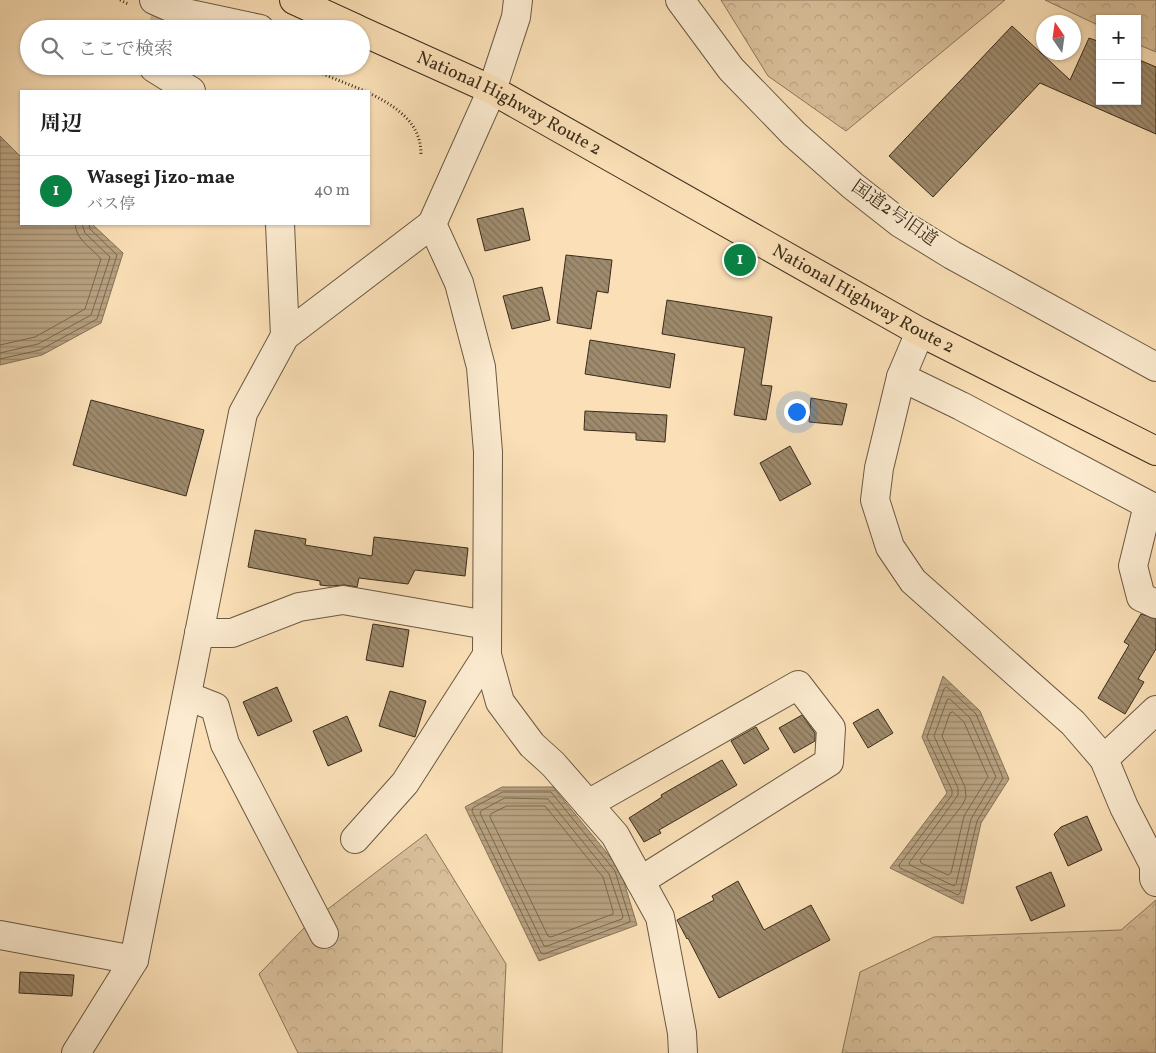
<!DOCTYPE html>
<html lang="ja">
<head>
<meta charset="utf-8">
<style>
	body { margin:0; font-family:Vollkorn,"Noto Serif JP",serif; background:#f6f6f6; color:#222 }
	.controls { position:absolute; right:15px; top:15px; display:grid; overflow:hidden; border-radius:0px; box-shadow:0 1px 4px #0004 }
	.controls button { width:45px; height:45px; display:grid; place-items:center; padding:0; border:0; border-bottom:1px solid #e0e0e0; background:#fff; color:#222; font:25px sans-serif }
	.compass { position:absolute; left:1036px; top:15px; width:45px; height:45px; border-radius:50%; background:#fff; box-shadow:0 1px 4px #0004; rotate:347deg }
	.you { position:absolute; left:796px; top:411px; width:18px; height:18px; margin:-12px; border:4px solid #fff; border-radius:50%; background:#1a73e8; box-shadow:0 0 0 8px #1a73e833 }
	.badge { display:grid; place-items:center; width:32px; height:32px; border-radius:50%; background:#0b8043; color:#fff; font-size:16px; font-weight:700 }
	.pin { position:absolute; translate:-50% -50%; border:2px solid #fff; box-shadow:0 1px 5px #0006 }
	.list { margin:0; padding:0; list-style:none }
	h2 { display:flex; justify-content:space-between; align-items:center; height:65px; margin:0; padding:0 20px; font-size:21px }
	h2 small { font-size:16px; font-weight:400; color:#767676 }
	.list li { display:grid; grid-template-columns:32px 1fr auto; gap:15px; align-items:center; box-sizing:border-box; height:70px; padding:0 20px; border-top:1px solid #e0e0e0 }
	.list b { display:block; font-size:19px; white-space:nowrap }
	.list p { margin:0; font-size:16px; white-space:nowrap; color:#767676 }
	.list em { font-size:16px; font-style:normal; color:#767676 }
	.icon { flex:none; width:28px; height:28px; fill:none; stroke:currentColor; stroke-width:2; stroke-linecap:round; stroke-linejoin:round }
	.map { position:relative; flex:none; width:1156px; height:1053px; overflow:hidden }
	.search { position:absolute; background:#fff; box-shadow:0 1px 4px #0004; left:20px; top:20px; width:350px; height:55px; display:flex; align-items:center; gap:12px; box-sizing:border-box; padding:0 18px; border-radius:28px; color:#767676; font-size:19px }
	.panel { position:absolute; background:#fff; box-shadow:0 1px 4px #0004; left:20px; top:90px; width:350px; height:135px; border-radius:0px }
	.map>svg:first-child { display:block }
</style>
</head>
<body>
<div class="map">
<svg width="1156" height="1053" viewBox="0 0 1156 1053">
	<defs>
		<pattern id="forest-crowns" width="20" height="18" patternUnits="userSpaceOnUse" patternTransform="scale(1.25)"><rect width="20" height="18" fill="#dac19c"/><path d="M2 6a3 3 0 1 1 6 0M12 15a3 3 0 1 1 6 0" fill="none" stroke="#bca686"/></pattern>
		<pattern id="water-rules" width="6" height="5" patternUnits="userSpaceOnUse" patternTransform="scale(1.25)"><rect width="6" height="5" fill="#b9a382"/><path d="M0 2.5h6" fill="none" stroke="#97856a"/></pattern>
		<pattern id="building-back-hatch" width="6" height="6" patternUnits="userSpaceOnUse" patternTransform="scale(1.25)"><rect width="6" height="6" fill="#9e8a6c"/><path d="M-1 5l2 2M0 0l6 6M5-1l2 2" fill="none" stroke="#827158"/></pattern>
	</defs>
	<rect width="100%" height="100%" fill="#fbe0b7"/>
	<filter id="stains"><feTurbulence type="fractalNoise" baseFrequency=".004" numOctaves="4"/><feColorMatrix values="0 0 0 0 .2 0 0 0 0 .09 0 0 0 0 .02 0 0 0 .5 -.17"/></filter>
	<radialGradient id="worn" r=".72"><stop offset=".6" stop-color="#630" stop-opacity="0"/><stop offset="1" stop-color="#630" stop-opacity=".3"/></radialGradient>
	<g fill="url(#forest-crowns)" stroke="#8a765c">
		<polygon points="721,0 1005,0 846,131 768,76"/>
		<polygon points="1045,0 1156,0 1156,52 1137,44 1137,19 1100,19 1100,26"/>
		<polygon points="426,834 506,964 502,1053 298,1053 259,974 307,925"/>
		<polygon points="1156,900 1156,1053 842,1053 860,972 934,937 1121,930"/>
	</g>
	<g fill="url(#water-rules)" stroke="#867359">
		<polygon points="0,136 21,157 21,224 92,224 123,253 101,323 42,355 0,365"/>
		<polygon points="943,676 980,711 1009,779 981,823 963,904 890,868 947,793 922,737"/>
		<polygon points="502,787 553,787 620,869 637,925 539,961 465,807"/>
	</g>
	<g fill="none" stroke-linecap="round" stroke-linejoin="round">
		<g stroke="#7a684e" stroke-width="1">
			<path d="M0 345 35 337 85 309 101 259C92 248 76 240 75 224"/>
			<polyline points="0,353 38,344 91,315 110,257 85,233 82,224"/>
			<polyline points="0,359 40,350 97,319 117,255 90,229 89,224"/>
			<polygon points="947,687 976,714 1003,778 977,821 960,893 958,895 900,868 899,865 952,795 952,790 927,737 944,689"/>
			<polygon points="950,699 970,718 996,777 971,819 956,884 954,886 910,865 909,863 958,795 958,788 934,736 947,700"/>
			<polygon points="953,712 964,722 988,777 964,816 951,873 948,875 921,863 920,860 963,804 966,797 965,787 942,736 950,713"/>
			<polygon points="503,792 551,792 615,871 630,920 630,922 544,954 541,953 472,811 473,808"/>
			<polygon points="505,798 548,799 609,874 623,916 622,919 547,946 544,946 480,813 481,811"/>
			<polygon points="507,806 545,806 603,877 613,911 613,914 551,937 548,936 490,817 491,814"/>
		</g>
	</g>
	<g fill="url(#building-back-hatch)" stroke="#3a2c1b">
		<polygon points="1012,26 1070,80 1089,38 1100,42 1100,101 1137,101 1137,59 1156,67 1156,134 1040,83 933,197 889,156"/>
		<polygon points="523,208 530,240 485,251 477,219"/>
		<polygon points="566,255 612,260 608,293 597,291 591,329 557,323"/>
		<polygon points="542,287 550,320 512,329 503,296"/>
		<polygon points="667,300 772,317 761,385 772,386 766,420 734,415 745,348 662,334"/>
		<polygon points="590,340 675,354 670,388 585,374"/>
		<polygon points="811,398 847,404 842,425 809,422"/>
		<polygon points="91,400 204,430 186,496 73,465"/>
		<polygon points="585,411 667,415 665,442 636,440 636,433 584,430"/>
		<polygon points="790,446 811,484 780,501 760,463"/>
		<polygon points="255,530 306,539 305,545 372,556 374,537 468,548 465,576 415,570 408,584 359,578 357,587 345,585 329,586 320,585 320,581 248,567"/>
		<polygon points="1141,614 1156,619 1156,649 1138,679 1144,682 1125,714 1098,698 1129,645 1124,642"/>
		<polygon points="373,624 409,630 403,667 366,660"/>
		<polygon points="277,687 292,721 258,736 243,702"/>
		<polygon points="390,691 426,701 415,737 379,726"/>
		<polygon points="878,709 893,733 868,748 853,723"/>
		<polygon points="802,715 815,733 815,741 794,753 779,728"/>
		<polygon points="347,716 362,751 328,766 313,731"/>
		<polygon points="756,727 769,749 744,764 731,741"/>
		<polygon points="722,760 737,785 659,830 661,833 644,842 629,818 662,797 661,795"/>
		<polygon points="1087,816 1102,850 1068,866 1054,834 1061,827"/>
		<polygon points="1051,872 1065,906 1031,921 1016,887"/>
		<polygon points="738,881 764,930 811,905 830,940 719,998 688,938 687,939 677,920 714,900 712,896"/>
		<polygon points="20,972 74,975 72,996 19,993"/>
	</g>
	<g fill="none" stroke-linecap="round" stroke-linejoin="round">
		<polyline stroke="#d4bc98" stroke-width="28" stroke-dasharray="28 14" stroke-linecap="butt" points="161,29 173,0"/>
		<g stroke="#6a5942" stroke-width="30">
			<g id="minor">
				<polyline points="154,0 181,12 260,29"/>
				<polyline points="680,0 731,69 794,134 853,186 900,223 952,255 1156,367"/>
				<polyline points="154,66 154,68 191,91"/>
				<polyline points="280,224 285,336"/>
				<polyline points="432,224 459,283 481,367 488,452 487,655 500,702 532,745 553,764 615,835 660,917 682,1033 683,1053"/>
				<polyline points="920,332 901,377 879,468 875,500 890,547 913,581 1073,723 1104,759 1124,807 1154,865 1154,879 1156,882"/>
				<polyline points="901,377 961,406 1156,509"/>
				<polyline points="1148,505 1133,566 1141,597 1156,604"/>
				<polyline points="199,633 232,633 299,607 343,600 487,625"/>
				<polyline points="187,696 215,707 225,744 324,934"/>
				<polyline points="1104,759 1156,710"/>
				<polyline points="588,804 798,685 831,728 829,762 640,881"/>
				<polyline points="355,839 405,783 487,655"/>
				<polyline points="0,935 134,960"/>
				<polyline points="76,1053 134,960 243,413 285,336 432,224 492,90 516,17 518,0"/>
			</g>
		</g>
		<g stroke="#3a2c1b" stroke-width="30">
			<g id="highway">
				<polyline points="294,0 357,29"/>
				<path id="s1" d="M361 31 492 90 920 332 1156 451"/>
			</g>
		</g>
		<g stroke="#3a2c1b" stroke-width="3" stroke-dasharray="1 2.5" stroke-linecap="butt">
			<polyline points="120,0 128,4"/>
			<polyline points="303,66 365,91"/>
			<path d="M369 93C395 106 422 122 421 156"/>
		</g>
		<use href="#minor" stroke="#fcebd0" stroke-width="28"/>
		<use href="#highway" stroke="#fbe0b7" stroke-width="28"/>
	</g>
	<g text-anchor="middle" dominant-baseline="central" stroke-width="4" stroke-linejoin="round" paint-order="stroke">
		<g font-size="18" fill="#3a2c1b" stroke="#fcebd0">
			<text stroke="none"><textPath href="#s1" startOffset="165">National Highway Route 2</textPath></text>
			<text transform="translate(894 214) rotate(35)">国道2号旧道</text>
			<text stroke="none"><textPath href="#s1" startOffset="570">National Highway Route 2</textPath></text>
		</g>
	</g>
	<rect width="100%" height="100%" filter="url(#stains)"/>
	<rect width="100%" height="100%" fill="url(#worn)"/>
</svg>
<div class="controls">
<button>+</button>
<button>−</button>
</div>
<svg class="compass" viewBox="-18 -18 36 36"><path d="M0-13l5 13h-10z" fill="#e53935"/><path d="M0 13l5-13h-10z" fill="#767676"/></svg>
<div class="you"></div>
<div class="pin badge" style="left:740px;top:260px">1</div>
<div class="search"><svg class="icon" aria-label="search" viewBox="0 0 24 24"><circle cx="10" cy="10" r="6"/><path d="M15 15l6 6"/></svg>ここで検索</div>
<section class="panel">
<h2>周辺<small></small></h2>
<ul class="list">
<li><span class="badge">1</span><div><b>Wasegi Jizo-mae</b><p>バス停</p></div><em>40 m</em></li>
</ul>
</section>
</div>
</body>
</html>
